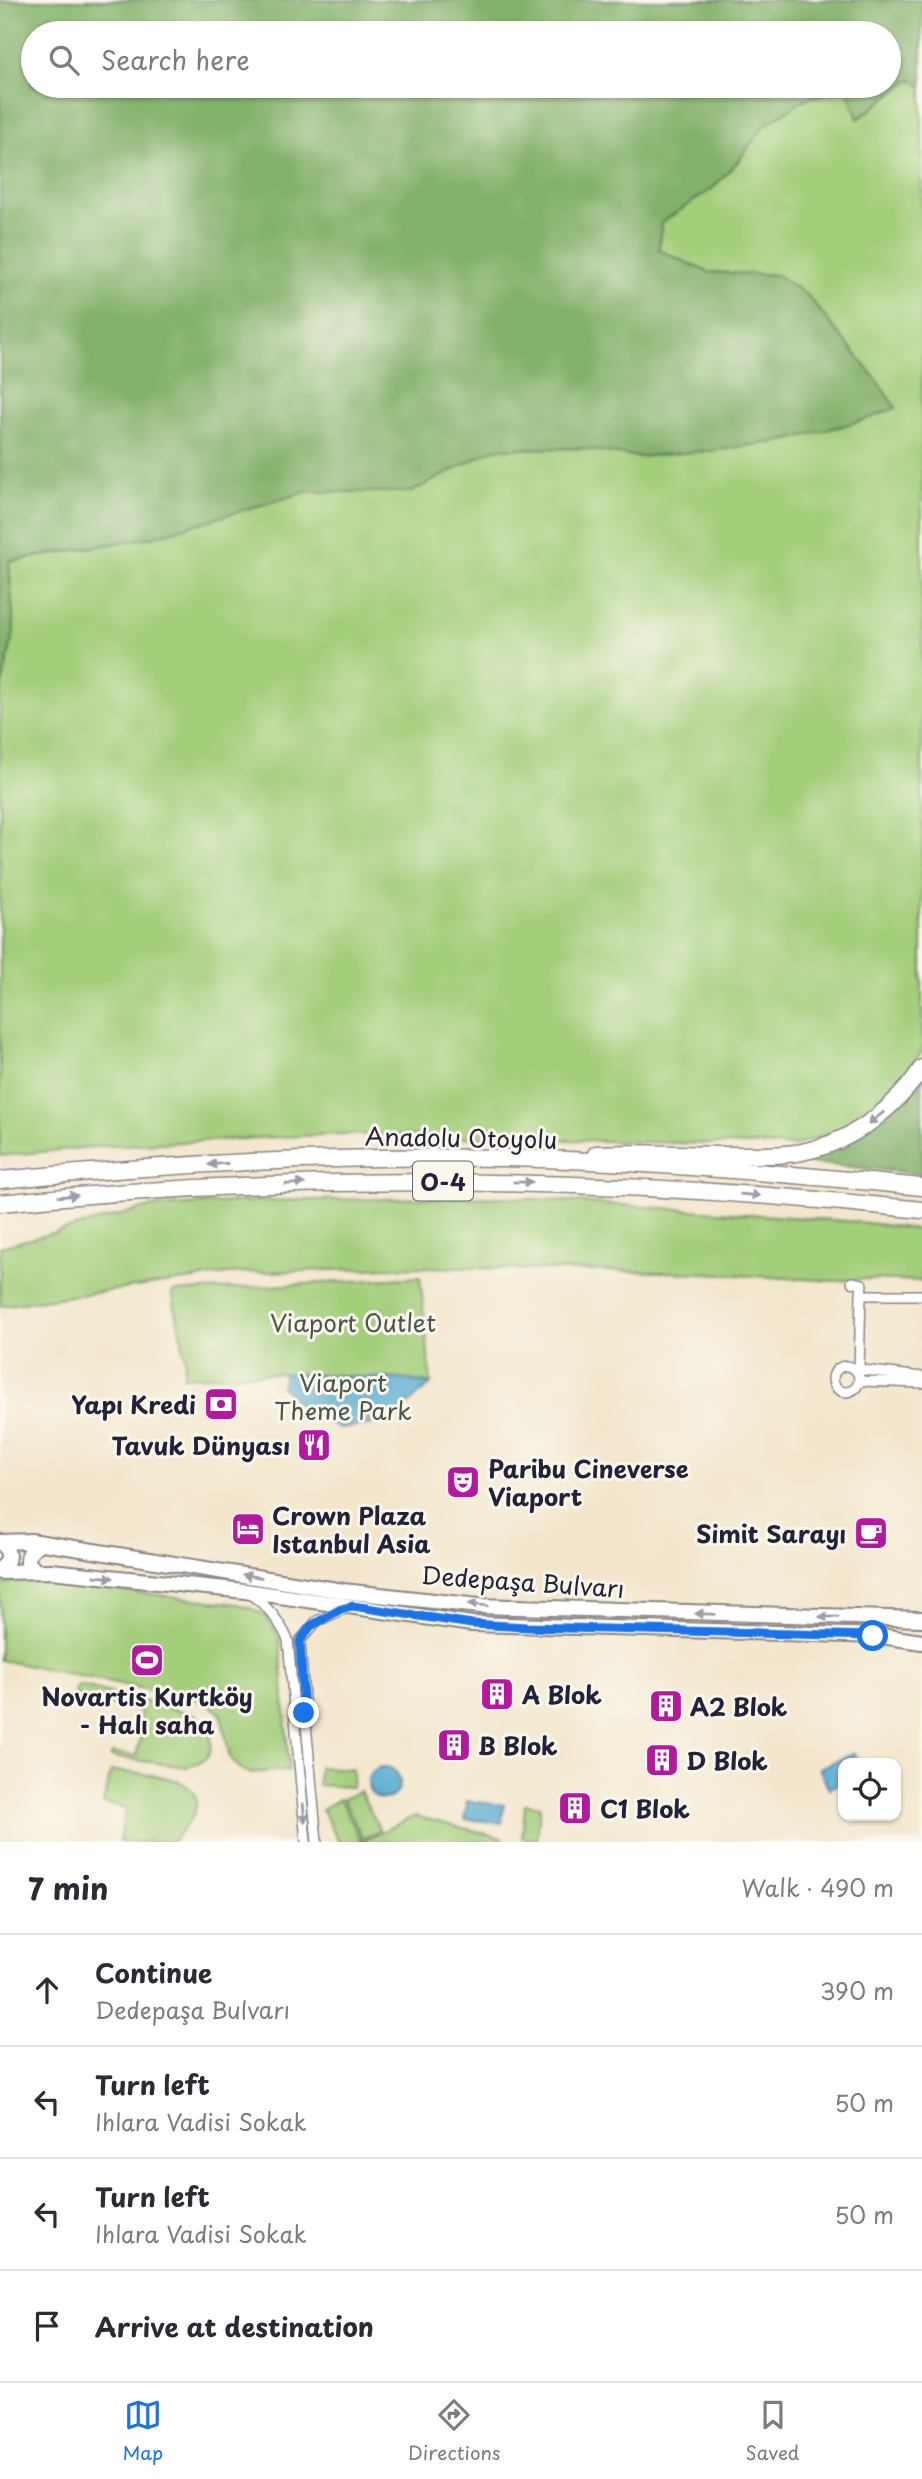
<!DOCTYPE html>
<html lang="en">
<head>
<meta charset="utf-8">
<style>
	body { margin:0; font-family:"Playpen Sans",sans-serif; background:#f2f2f3; color:#2b2b33 }
	.controls { position:absolute; right:21px; bottom:21px; display:grid; overflow:hidden; border-radius:14px; box-shadow:0 2px 5px #0004 }
	.controls button { width:63px; height:63px; display:grid; place-items:center; padding:0; border:0; border-bottom:2px solid #e1e1e2; background:#fff; color:#2b2b33; font:35px sans-serif }
	.stop { position:absolute; width:21px; height:21px; margin:-16px; border:5px solid #1a73e8; border-radius:50%; background:#fff }
	.stop.end { background:#1a73e8; border-color:#fff; box-shadow:0 2px 7px #0008 }
	.list { margin:0; padding:0; list-style:none }
	h2 { display:flex; justify-content:space-between; align-items:center; height:91px; margin:0; padding:0 28px; font-size:30px }
	h2 small { font-size:23px; font-weight:400; color:#7c7c81 }
	.list li { display:grid; grid-template-columns:46px 1fr auto; gap:21px; align-items:center; box-sizing:border-box; height:112px; padding:0 28px; border-top:2px solid #e1e1e2 }
	.list b { display:block; font-size:26px; white-space:nowrap }
	.list p { margin:0; font-size:23px; white-space:nowrap; color:#7c7c81 }
	.list em { font-size:23px; font-style:normal; color:#7c7c81 }
	.icon { flex:none; width:38px; height:38px; fill:none; stroke:currentColor; stroke-width:2; stroke-linecap:round; stroke-linejoin:round }
	.map { position:relative; flex:none; width:922px; height:1842px; overflow:hidden }
	.search { position:absolute; background:#fff; box-shadow:0 2px 5px #0004; left:21px; right:21px; top:21px; height:77px; display:flex; align-items:center; gap:18px; box-sizing:border-box; padding:0 24px; border-radius:38px; color:#7c7c81; font-size:26px }
	.sheet { height:539px; background:#fff }
	nav { display:flex; justify-content:space-around; align-items:center; box-sizing:border-box; height:98px; border-top:2px solid #e1e1e2; background:#fff; font-size:19px; color:#7c7c81 }
	nav a { display:grid; justify-items:center; gap:4px }
	nav .on { color:#1a73e8 }
	.map>svg:first-child { display:block }
</style>
</head>
<body>
<div class="map">
<svg width="922" height="1842" viewBox="0 0 922 1842">
	<rect width="100%" height="100%" fill="#fbf7ec"/>
	<filter id="ink" filterUnits="userSpaceOnUse"><feTurbulence type="fractalNoise" baseFrequency=".0143" numOctaves="2"/><feDisplacementMap in="SourceGraphic" scale="14" xChannelSelector="R" yChannelSelector="G"/><feConvolveMatrix kernelMatrix="1 2 1 2 8 2 1 2 1" color-interpolation-filters="sRGB"/></filter>
	<filter id="wash" filterUnits="userSpaceOnUse"><feTurbulence type="fractalNoise" baseFrequency=".00686" numOctaves="4" result="noise"/><feDisplacementMap in="SourceGraphic" scale="28" xChannelSelector="R" yChannelSelector="G"/><feGaussianBlur stdDeviation="1.57" result="paint"/><feColorMatrix in="noise" values="0 0 0 0 0 0 0 0 0 0 0 0 0 0 0 0 0 1.4 0 .05"/><feComposite in="paint" operator="in"/></filter>
	<g filter="url(#wash)">
		<rect width="100%" height="100%" fill="#f3e6cc"/>
		<g fill="#a3ce7a" stroke="#62785a" stroke-width="2">
			<polygon points="911,79 922,87 922,1052 887,1098 847,1127 794,1146 341,1134 103,1146 0,1156 0,695 14,631 9,562 152,537 305,492 411,492 494,449 580,448 638,457 717,450 788,440 864,420 895,408 872,374 807,295 777,275 708,272 659,250 661,223 713,188 739,160 764,126 807,98 848,89 859,119"/>
			<polygon points="505,1197 860,1222 922,1230 922,1281 866,1279 833,1281 706,1273 423,1267 236,1273 0,1306 0,1247 150,1207 252,1201"/>
			<polygon points="420,1277 431,1384 380,1423 340,1428 306,1413 282,1386 284,1373 184,1377 185,1356 172,1292"/>
			<path d="M28 1580 238 1604C261 1610 271 1618 280 1640L289 1770 249 1773 242 1770 230 1758 221 1714 205 1701 0 1660V1584Z"/>
			<path d="M79 1685 196 1715 210 1729C214 1752 211 1760 187 1767L111 1757 112 1753 136 1756 143 1728 138 1726 141 1712 77 1696 74 1691Z"/>
			<polygon points="319,1767 353,1769 352,1787 318,1785"/>
			<path d="M111 1771C135 1774 206 1772 195 1810 192 1821 179 1833 172 1842H119L126 1808 103 1803Z"/>
			<polygon points="360,1791 380,1830 363,1839 343,1799"/>
			<polygon points="340,1799 361,1840 357,1842 339,1842 322,1809"/>
			<polygon points="525,1804 540,1806 537,1840 522,1838"/>
			<polygon points="415,1816 503,1838 502,1842 359,1842"/>
		</g>
		<g fill="#82b16a" stroke="#526a52" stroke-width="2" fill-rule="evenodd">
			<path d="M0 0H922V87L911 79 858 119 847 89 807 98 764 126 739 160 713 188 661 223 659 250 708 272 777 275 807 295 872 374 896 408 864 420 788 440 717 450 638 457 580 448 494 449 411 492H305L152 537 9 561 14 631 0 695ZM33 33H889V86H33Z"/>
			<polygon points="922,1076 922,1174 769,1159 815,1153"/>
		</g>
		<g fill="#58abd3" stroke="#3d6687" stroke-width="2">
			<polygon points="284,1373 403,1379 431,1384 400,1412 380,1423 340,1428 306,1413 282,1386"/>
			<polygon points="854,1753 859,1763 843,1763 843,1782 829,1789 819,1768"/>
			<circle cx="384" cy="1783" r="16"/>
			<polygon points="467,1801 504,1805 502,1823 465,1819"/>
		</g>
	</g>
	<g filter="url(#ink)">
		<g fill="none" stroke-linecap="round" stroke-linejoin="round">
			<g stroke="#8a8484" stroke-width="12">
				<g id="street">
					<polyline points="852,1282 862,1284 861,1295 922,1295"/>
					<circle cx="846" cy="1379" r="13"/>
					<polyline points="855,1369 922,1377"/>
					<polyline points="859,1369 861,1295"/>
					<polyline points="860,1381 922,1383"/>
					<path d="M250 1594C268 1606 279 1620 288 1640L306 1842"/>
					<polyline points="317,1842 305,1713 300,1641 317,1621 347,1608"/>
				</g>
			</g>
			<g stroke="#8a8484" stroke-width="18">
				<g id="primary">
					<polyline points="0,1542 31,1541 343,1591 479,1606 922,1619"/>
					<path d="M0 1569C11 1560 10 1552 1 1542"/>
					<path d="M36 1571 28 1563C27 1552 33 1547 42 1543"/>
					<polyline points="0,1572 51,1571 245,1591 472,1624 881,1636 922,1642"/>
				</g>
			</g>
			<g stroke="#8a8484" stroke-width="19">
				<g id="highway">
					<path d="M596 1154C645 1151 693 1156 742 1155 763 1155 786 1156 806 1151 853 1141 896 1108 922 1068"/>
					<path d="M0 1180C167 1164 336 1155 504 1158 643 1161 783 1173 922 1187"/>
					<path d="M0 1203C307 1172 615 1177 922 1210"/>
				</g>
			</g>
			<use href="#street" stroke="#fff" stroke-width="9"/>
			<use href="#primary" stroke="#fff" stroke-width="14"/>
			<use href="#highway" stroke="#fff" stroke-width="16"/>
		</g>
		<defs><path id="oneway-solid" d="M-6-.8H1V-3.2L6.5 0L1 3.2V.8H-6Z" transform="scale(1.75)"/></defs>
		<g fill="#9c9ca7">
			<use href="#oneway-solid" transform="translate(876 1118) rotate(143)"/>
			<use href="#oneway-solid" transform="translate(218 1164) rotate(176)"/>
			<use href="#oneway-solid" transform="translate(523 1182) rotate(1)"/>
			<use href="#oneway-solid" transform="translate(295 1184) rotate(-2)"/>
			<use href="#oneway-solid" transform="translate(750 1195) rotate(5)"/>
			<use href="#oneway-solid" transform="translate(68 1196) rotate(-4)"/>
			<use href="#oneway-solid" transform="translate(252 1576) rotate(-171)"/>
			<use href="#oneway-solid" transform="translate(104 1577) rotate(6)"/>
			<use href="#oneway-solid" transform="translate(478 1605) rotate(-175)"/>
			<use href="#oneway-solid" transform="translate(705 1614) rotate(-178)"/>
			<use href="#oneway-solid" transform="translate(829 1617) rotate(-179)"/>
			<use href="#oneway-solid" transform="translate(304 1813) rotate(85)"/>
		</g>
	</g>
	<g fill="none" stroke-linecap="round" stroke-linejoin="round" filter="url(#ink)">
		<polyline stroke="#1a73e8" stroke-width="9" points="304,1713 300,1641 311,1626 341,1609 353,1606 472,1624 528,1627 873,1636"/>
	</g>
	<defs>
		<g id="bank-square" transform="scale(1.75)"><rect x="-9" y="-9" width="18" height="18" rx="4" fill="#b5179e" stroke="#fbf7ec"/><path d="M-6-4H6V4H-6ZM0-2.3a2.3 2.3 0 1 0 0 4.6a2.3 2.3 0 1 0 0-4.6Z" fill="#fff"/></g>
		<g id="restaurant-square" transform="scale(1.75)"><rect x="-9" y="-9" width="18" height="18" rx="4" fill="#b5179e" stroke="#fbf7ec"/><path d="M-5-6h1v4h1v-4h1v4h1v-4h1v5L-1.5 .5V6h-2V.5L-5-1ZM5-6V6H3V1.5H1.5Q1.5-4 5-6Z" fill="#fff"/></g>
		<g id="theatre-square" transform="scale(1.75)"><rect x="-9" y="-9" width="18" height="18" rx="4" fill="#b5179e" stroke="#fbf7ec"/><path d="M-5-5.5Q0-4 5-5.5V0Q5 5 0 6Q-5 5-5 0ZM-3.3-2.5H-1v1.5H-3.3ZM1-2.5H3.3v1.5H1ZM-2.8 1Q0 5.5 2.8 1Z" fill="#fff"/></g>
		<g id="hotel-square" transform="scale(1.75)"><rect x="-9" y="-9" width="18" height="18" rx="4" fill="#b5179e" stroke="#fbf7ec"/><path d="M-6-4.5h1.5V1H6V5H4.5V3h-9V5H-6ZM-4 0a1.8 1.8 0 1 1 3.6 0ZM.5 0V-2.5h3Q6-2.5 6 0Z" fill="#fff"/></g>
		<g id="cafe-square" transform="scale(1.75)"><rect x="-9" y="-9" width="18" height="18" rx="4" fill="#b5179e" stroke="#fbf7ec"/><path d="M-5.5-4.5H6V0H3Q3 3.5 0 3.5H-2.5Q-5.5 3.5-5.5 0ZM3-3.2v2h1.7v-2ZM-6 4.5H4V6H-6Z" fill="#fff"/></g>
		<g id="stadium-square" transform="scale(1.75)"><rect x="-9" y="-9" width="18" height="18" rx="4" fill="#b5179e" stroke="#fbf7ec"/><path d="M0-5a6.5 5 0 1 0 0 10a6.5 5 0 1 0 0-10ZM-3.5-1.8h7v3.6h-7Z" fill="#fff"/></g>
		<g id="building-square" transform="scale(1.75)"><rect x="-9" y="-9" width="18" height="18" rx="4" fill="#b5179e" stroke="#fbf7ec"/><path d="M-4-6H4V6H1V3H-1V6H-4ZM-2.5-4.3h1.7v1.8h-1.7ZM.8-4.3h1.7v1.8H.8ZM-2.5-1h1.7V.8h-1.7ZM.8-1h1.7V.8H.8Z" fill="#fff"/></g>
	</defs>
	<g fill-rule="evenodd">
		<use href="#bank-square" x="221" y="1404"/>
		<use href="#restaurant-square" x="314" y="1445"/>
		<use href="#theatre-square" x="463" y="1482"/>
		<use href="#hotel-square" x="248" y="1529"/>
		<use href="#cafe-square" x="871" y="1533"/>
		<use href="#stadium-square" x="147" y="1660"/>
		<use href="#building-square" x="497" y="1694"/>
		<use href="#building-square" x="666" y="1706"/>
		<use href="#building-square" x="454" y="1745"/>
		<use href="#building-square" x="662" y="1760"/>
		<use href="#building-square" x="575" y="1808"/>
	</g>
	<g text-anchor="middle" dominant-baseline="central" stroke-width="6" stroke-linejoin="round" paint-order="stroke">
		<rect fill="#fbf7ec" stroke="#636270" stroke-width="2" x="413" y="1161.5" width="60" height="39" rx="5"/>
		<g font-size="23" font-weight="bold" fill="#22223b">
			<text x="443" y="1181">O-4</text>
		</g>
		<g font-size="24" fill="#22223b" stroke="#fbf7ec">
			<text transform="translate(461 1137) rotate(1)">Anadolu Otoyolu</text>
			<text transform="translate(523 1581) rotate(4)">Dedepaşa Bulvarı</text>
		</g>
		<g font-size="24" fill="#49564e" stroke="#fbf7ec">
			<text x="353" y="1322">Viaport Outlet</text>
			<text x="343" y="1382">Viaport<tspan x="343" dy="28">Theme Park</tspan></text>
		</g>
		<g font-size="24" font-weight="bold" fill="#22223b" stroke="#fbf7ec" text-anchor="start">
			<text x="196" y="1404" text-anchor="end">Yapı Kredi</text>
			<text x="290" y="1445" text-anchor="end">Tavuk Dünyası</text>
			<text x="488" y="1468">Paribu Cineverse<tspan x="488" dy="28">Viaport</tspan></text>
			<text x="272" y="1515">Crown Plaza<tspan x="272" dy="28">Istanbul Asia</tspan></text>
			<text x="846" y="1533" text-anchor="end">Simit Sarayı</text>
			<text x="522" y="1694">A Blok</text>
			<text x="147" y="1696" text-anchor="middle">Novartis Kurtköy<tspan x="147" dy="28">- Halı saha</tspan></text>
			<text x="690" y="1706">A2 Blok</text>
			<text x="478" y="1745">B Blok</text>
			<text x="686" y="1760">D Blok</text>
			<text x="600" y="1808">C1 Blok</text>
		</g>
	</g>
</svg>
<div class="controls">
<button><svg class="icon" aria-label="locate" viewBox="0 0 24 24"><circle cx="12" cy="12" r="6"/><path d="M12 2v4M12 18v4M2 12h4M18 12h4"/></svg></button>
</div>
<div class="stop" style="left:873px;top:1636px"></div>
<div class="stop end" style="left:304px;top:1713px"></div>
<div class="search"><svg class="icon" aria-label="search" viewBox="0 0 24 24"><circle cx="10" cy="10" r="6"/><path d="M15 15l6 6"/></svg>Search here</div>
</div>
<section class="sheet">
<h2>7 min<small>Walk · 490 m</small></h2>
<ul class="list">
<li><svg class="icon" aria-label="ahead" viewBox="0 0 24 24"><path d="M12 20V5M6 11l6-6 6 6"/></svg><div><b>Continue</b><p>Dedepaşa Bulvarı</p></div><em>390 m</em></li>
<li><svg class="icon" aria-label="left" viewBox="0 0 24 24"><path d="M17 20v-9H6M10 6l-5 5 5 5"/></svg><div><b>Turn left</b><p>Ihlara Vadisi Sokak</p></div><em>50 m</em></li>
<li><svg class="icon" aria-label="left" viewBox="0 0 24 24"><path d="M17 20v-9H6M10 6l-5 5 5 5"/></svg><div><b>Turn left</b><p>Ihlara Vadisi Sokak</p></div><em>50 m</em></li>
<li><svg class="icon" aria-label="arrive" viewBox="0 0 24 24"><path d="M6 21V4h12l-3 4 3 4H6"/></svg><div><b>Arrive at destination</b></div></li>
</ul>
</section>
<nav>
<a class="on"><svg class="icon" aria-label="map" viewBox="0 0 24 24"><path d="M3 6l6-2 6 2 6-2v14l-6 2-6-2-6 2zM9 4v14M15 6v14"/></svg>Map</a>
<a><svg class="icon" aria-label="directions" viewBox="0 0 24 24"><path d="M12 3l9 9-9 9-9-9zM9 14v-3h6M13 9l2 2-2 2"/></svg>Directions</a>
<a><svg class="icon" aria-label="saved" viewBox="0 0 24 24"><path d="M7 4h10v16l-5-4-5 4z"/></svg>Saved</a>
</nav>
</body>
</html>
